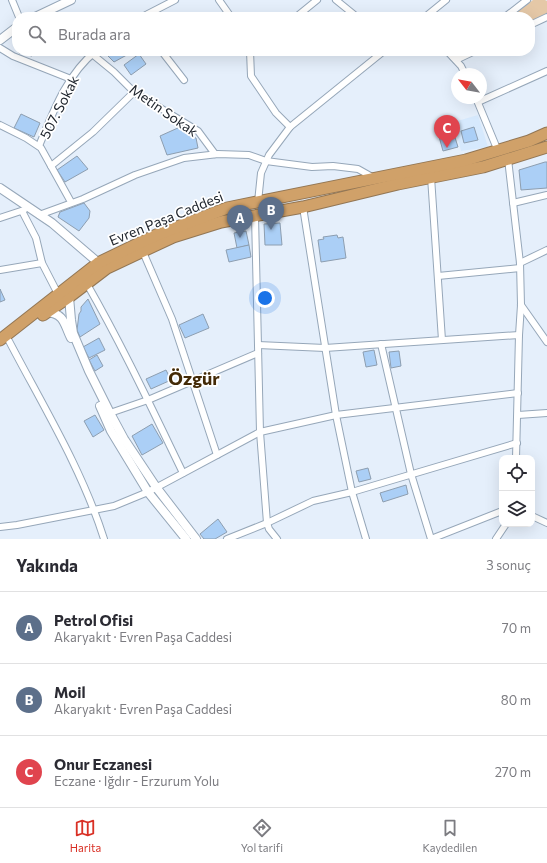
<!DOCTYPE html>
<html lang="tr">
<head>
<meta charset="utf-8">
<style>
	body { margin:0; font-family:Commissioner,sans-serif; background:#f7f7f7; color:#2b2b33 }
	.controls { position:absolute; right:12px; bottom:12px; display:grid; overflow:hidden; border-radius:8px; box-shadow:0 4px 16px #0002 }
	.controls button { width:36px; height:36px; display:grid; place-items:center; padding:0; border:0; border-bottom:1px solid #e1e1e2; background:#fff; color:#2b2b33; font:20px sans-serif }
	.compass { position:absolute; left:451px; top:68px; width:36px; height:36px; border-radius:50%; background:#fff; box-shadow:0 4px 16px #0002; rotate:301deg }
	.you { position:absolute; left:265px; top:298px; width:14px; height:14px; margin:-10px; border:3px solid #fff; border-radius:50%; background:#1a73e8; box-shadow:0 0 0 6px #1a73e833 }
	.badge { display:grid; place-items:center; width:26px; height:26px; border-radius:50%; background:#d93025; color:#fff; font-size:13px; font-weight:700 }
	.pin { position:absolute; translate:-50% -33px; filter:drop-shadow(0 1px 2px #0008) }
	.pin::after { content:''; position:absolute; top:21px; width:14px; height:12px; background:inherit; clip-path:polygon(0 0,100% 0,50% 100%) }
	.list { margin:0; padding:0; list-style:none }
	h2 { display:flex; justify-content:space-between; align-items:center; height:52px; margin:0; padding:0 16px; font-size:17px }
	h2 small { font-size:13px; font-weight:400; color:#7c7c81 }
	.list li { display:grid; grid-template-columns:26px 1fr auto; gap:12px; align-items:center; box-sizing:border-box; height:72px; padding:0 16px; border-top:1px solid #e1e1e2 }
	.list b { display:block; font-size:15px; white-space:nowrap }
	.list p { margin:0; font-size:13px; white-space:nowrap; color:#7c7c81 }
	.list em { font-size:13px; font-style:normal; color:#7c7c81 }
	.icon { flex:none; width:22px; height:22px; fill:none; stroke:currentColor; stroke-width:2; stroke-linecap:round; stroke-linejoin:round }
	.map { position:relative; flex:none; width:547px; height:539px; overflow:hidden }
	.search { position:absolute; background:#fff; box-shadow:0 4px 16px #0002; left:12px; right:12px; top:12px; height:44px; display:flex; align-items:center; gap:10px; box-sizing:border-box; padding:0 14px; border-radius:16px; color:#7c7c81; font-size:15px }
	.sheet { height:268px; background:#fff }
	nav { display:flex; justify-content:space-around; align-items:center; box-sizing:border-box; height:56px; border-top:1px solid #e1e1e2; background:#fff; font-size:11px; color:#7c7c81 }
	nav a { display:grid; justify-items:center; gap:2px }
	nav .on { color:#d93025 }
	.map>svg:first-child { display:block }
</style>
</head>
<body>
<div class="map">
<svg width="547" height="539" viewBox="0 0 547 539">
	<rect width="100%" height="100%" fill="#e5effb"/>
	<polygon fill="#d6e9fd" points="478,115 488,147 461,151 454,122"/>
	<polygon fill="#e5c8a7" points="533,0 545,0 547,1 547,14 530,21 530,17 511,17"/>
	<g fill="#abcff6" stroke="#8d9eb0">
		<polygon points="17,51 32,51 32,56 19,53"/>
		<polygon points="103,51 134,51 114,62"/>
		<polygon points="139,54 146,64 131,75 124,65"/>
		<polygon points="21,114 40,123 34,137 14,128"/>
		<polygon points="180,127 181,129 184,129 185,131 189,132 193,137 196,138 198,148 167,155 160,136"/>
		<polygon points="474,127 478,140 464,143 461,131"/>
		<polygon points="452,128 458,147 443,151 438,133"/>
		<polygon points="77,156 88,169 65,182 57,170"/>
		<polygon points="545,162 547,162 547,188 521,190 519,170"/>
		<polygon points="84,203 90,211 89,218 79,231 58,217 60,212"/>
		<polygon points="280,223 282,245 265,245 264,224"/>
		<polygon points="246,231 249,245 237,248 234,233"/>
		<polygon points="337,235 338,238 343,237 346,258 321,262 318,240 324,239 323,237"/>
		<polygon points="249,245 251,257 229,262 226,250"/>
		<polygon points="0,289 5,300 0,302"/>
		<polygon points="88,299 100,324 80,337 77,330 79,314 81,311 81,307"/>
		<polygon points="203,314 209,328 185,338 179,325"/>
		<polygon points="99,338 105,350 89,358 83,347"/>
		<polygon points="374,350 377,365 366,367 363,352"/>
		<polygon points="399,351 401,366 391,368 389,352"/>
		<polygon points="97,355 103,366 95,371 89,360"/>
		<polygon points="166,370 171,380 151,389 146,379"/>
		<polygon points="95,415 104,430 93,437 84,421"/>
		<polygon points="152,424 163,443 142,455 132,436"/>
		<polygon points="368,468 371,479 359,482 356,471"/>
		<polygon points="406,485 408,494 383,502 380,493"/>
		<polygon points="218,519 227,532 215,539 204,539 200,534"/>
	</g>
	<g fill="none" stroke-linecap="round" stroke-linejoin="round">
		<g stroke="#96a7b9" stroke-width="8">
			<g id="street">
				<polyline points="12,0 19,17"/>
				<polyline points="219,0 231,17"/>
				<polyline points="336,0 357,17"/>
				<polyline points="142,17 175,0"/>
				<polyline points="296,17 317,0"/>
				<polyline points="425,17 446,0"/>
				<polyline points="505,17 527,0"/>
				<polyline points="530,25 547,17"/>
				<polyline points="0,48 13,56 71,79"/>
				<polyline points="250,51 251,76 276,113 290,127"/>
				<polyline points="447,51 461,66 465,74"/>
				<polyline points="163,53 184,80"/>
				<polyline points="92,54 114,72 134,92 198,131 215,154"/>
				<polyline points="453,57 461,51"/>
				<polyline points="456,60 475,51"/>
				<polyline points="476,98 498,151"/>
				<polyline points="478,102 547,71"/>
				<polyline points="0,125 26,138 41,148 71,202"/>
				<path d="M39 146C53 112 67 74 96 51"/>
				<polyline points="508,159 520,263 521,305 519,335 516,458"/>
				<polyline points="51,166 93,132 134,92"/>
				<polyline points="431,177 442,340"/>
				<polyline points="258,202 261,173 269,155 290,127 384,51"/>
				<polyline points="513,203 547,195"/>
				<polyline points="303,207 336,415 352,492 366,539"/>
				<polyline points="22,211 36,238 42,263 58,294"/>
				<polyline points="39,215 83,199 135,175 184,158 218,154 249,155 266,161 312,167 333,166 358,169 374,178"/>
				<polyline points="255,216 260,432 267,523 269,529 277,539"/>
				<polyline points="0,218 24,210"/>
				<polyline points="143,252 172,319 217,455"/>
				<polyline points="520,263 547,250"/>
				<polyline points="0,270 42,263"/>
				<polyline points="438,276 520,268"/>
				<path d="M87 284C122 345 152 409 183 473"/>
				<polyline points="521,305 547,342"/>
				<path d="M9 341C43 406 82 469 104 539"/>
				<polyline points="381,344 411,474 431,539"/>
				<polyline points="258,345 325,348 519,335"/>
				<polyline points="110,413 148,400 258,353"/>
				<polyline points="518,415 547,413"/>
				<polyline points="532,516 547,523"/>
				<polyline points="0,527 17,525 114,506 148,492 260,432 336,415 518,393"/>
				<polyline points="227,539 267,523 313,501 352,492 517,443"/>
				<polyline points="431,539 502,511"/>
				<polyline points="496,539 506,524"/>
			</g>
		</g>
		<g stroke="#96a7b9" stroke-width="10">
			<g id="secondary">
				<polyline points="35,17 71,0"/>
				<polyline points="0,40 17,27"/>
				<polyline points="0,188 52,223 101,265"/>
				<polyline points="69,297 71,320 73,333 89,371 110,413 124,439 156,487 196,539"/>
				<path d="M47 312C65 314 64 324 71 338"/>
				<polyline points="100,406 111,431 148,492 186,539"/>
			</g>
		</g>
		<g stroke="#927654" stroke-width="13">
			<g id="highway">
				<polyline points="43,315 69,297 107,268 173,237 221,222 303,207 398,184 483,167 547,147"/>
				<polyline points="0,340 98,263 156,235 227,208 466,160 529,141 547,133"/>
			</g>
		</g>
		<use href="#street" stroke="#fff" stroke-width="6"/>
		<use href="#secondary" stroke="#fff" stroke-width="8"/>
		<use href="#highway" stroke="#d0a169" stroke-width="11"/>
	</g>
	<g text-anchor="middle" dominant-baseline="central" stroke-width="3.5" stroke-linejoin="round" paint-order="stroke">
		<g font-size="14" fill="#20262e" stroke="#fff">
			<text transform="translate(59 107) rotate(-63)">507. Sokak</text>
			<text transform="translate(164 110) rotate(35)">Metin Sokak</text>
			<text transform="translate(166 218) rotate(-22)">Evren Paşa Caddesi</text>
		</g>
		<g font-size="18" font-weight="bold" fill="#432a07" stroke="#fff">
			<text x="194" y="378">Özgür</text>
		</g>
	</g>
</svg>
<div class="controls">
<button><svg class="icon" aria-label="locate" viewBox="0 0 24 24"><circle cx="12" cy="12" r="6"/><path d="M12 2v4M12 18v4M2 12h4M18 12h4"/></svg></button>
<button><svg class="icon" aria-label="layers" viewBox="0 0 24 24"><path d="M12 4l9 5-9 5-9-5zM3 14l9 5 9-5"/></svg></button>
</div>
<svg class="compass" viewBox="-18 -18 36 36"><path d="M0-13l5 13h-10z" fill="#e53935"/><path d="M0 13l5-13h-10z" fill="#7c7c81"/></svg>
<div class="you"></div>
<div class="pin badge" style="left:240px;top:238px;background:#5c6f8a">A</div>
<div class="pin badge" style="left:271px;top:230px;background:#5c6f8a">B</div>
<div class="pin badge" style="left:447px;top:148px;background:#e0444e">C</div>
<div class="search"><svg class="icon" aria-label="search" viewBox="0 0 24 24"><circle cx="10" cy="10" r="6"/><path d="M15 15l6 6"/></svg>Burada ara</div>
</div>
<section class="sheet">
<h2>Yakında<small>3 sonuç</small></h2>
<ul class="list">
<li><span class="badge" style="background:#5c6f8a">A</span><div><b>Petrol Ofisi</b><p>Akaryakıt · Evren Paşa Caddesi</p></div><em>70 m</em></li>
<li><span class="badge" style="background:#5c6f8a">B</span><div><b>Moil</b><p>Akaryakıt · Evren Paşa Caddesi</p></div><em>80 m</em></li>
<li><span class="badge" style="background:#e0444e">C</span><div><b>Onur Eczanesi</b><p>Eczane · Iğdır - Erzurum Yolu</p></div><em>270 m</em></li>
</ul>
</section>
<nav>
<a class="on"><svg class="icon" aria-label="map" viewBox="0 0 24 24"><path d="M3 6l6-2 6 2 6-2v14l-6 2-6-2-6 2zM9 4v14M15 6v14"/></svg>Harita</a>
<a><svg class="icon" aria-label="directions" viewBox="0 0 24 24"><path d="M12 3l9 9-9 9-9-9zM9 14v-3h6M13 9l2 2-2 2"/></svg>Yol tarifi</a>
<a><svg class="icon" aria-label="saved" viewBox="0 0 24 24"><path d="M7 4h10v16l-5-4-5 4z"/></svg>Kaydedilen</a>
</nav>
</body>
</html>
